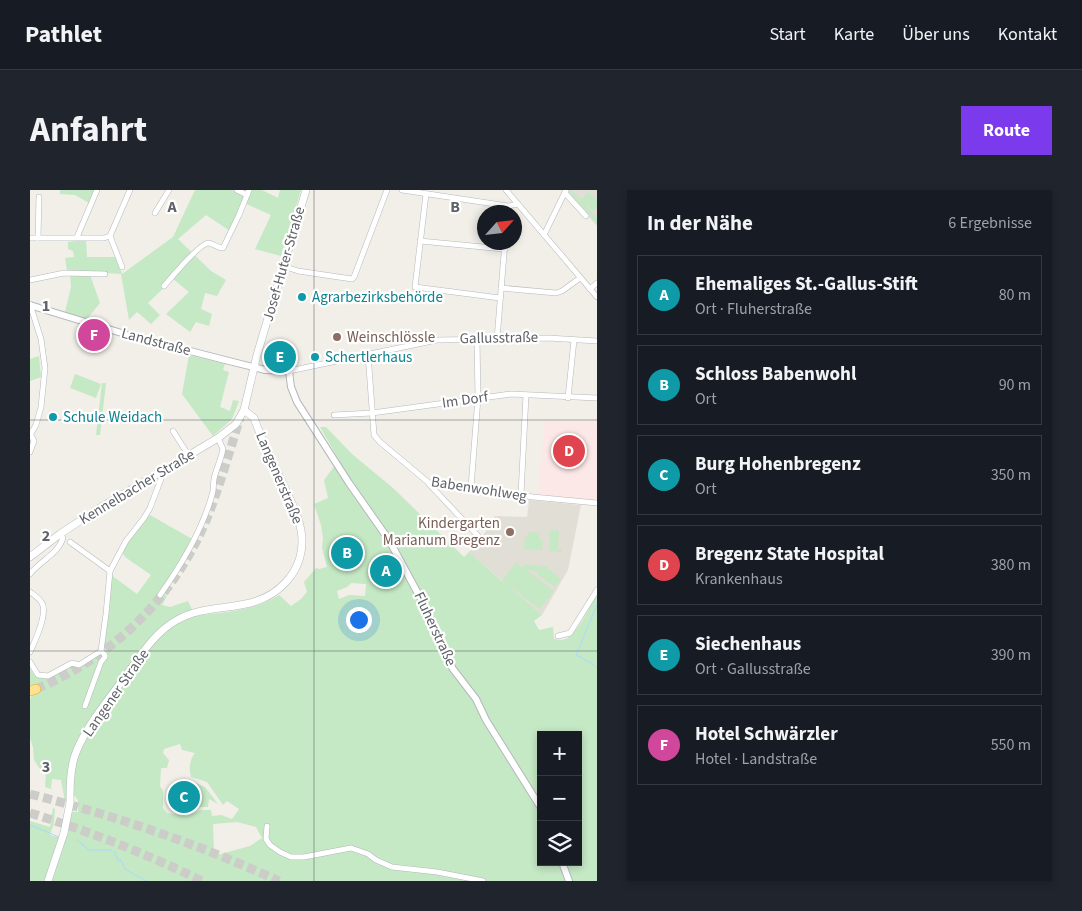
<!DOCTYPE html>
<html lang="de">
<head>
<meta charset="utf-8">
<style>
	body { margin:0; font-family:"Source Sans 3",sans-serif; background:#20242c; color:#f1f3f6 }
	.controls { position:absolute; right:15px; bottom:15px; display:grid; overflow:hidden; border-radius:0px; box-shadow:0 2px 8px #0003 }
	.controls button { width:45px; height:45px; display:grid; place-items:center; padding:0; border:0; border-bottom:1px solid #363941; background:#171b24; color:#f1f3f6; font:25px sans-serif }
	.compass { position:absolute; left:447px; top:15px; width:45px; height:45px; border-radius:50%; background:#171b24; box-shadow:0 2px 8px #0003; rotate:63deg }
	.you { position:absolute; left:328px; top:429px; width:18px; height:18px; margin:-12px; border:4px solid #fff; border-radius:50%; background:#1a73e8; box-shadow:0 0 0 8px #1a73e833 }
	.badge { display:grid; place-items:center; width:32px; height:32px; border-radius:50%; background:#7c3aed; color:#fff; font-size:16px; font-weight:700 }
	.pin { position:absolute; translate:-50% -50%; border:2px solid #fff; box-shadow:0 1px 5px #0006 }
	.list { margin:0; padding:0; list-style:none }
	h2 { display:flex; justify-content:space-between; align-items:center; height:65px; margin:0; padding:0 20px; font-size:21px }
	h2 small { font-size:16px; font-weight:400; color:#9ea1a6 }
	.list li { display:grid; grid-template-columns:32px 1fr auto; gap:15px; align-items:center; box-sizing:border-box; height:80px; margin:0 10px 10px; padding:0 10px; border:1px solid #363941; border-radius:0px }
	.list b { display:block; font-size:19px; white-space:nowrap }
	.list p { margin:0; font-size:16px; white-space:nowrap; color:#9ea1a6 }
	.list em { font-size:16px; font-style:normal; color:#9ea1a6 }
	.icon { flex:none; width:28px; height:28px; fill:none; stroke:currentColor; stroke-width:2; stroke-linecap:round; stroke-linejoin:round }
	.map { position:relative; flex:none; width:567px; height:691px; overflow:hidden; border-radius:0px }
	header { display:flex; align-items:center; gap:30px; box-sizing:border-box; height:70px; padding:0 25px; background:#171b24; border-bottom:1px solid #363941 }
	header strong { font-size:24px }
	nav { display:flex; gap:28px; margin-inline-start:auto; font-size:18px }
	.intro { display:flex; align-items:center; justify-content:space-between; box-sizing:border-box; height:120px; padding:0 30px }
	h1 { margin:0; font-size:35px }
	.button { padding:12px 22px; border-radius:0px; background:#7c3aed; color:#fff; font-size:18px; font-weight:700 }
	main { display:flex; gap:30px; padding:0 30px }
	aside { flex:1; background:#171b24; border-radius:0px; box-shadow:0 2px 8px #0003 }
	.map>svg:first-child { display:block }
</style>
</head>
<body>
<header>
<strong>Pathlet</strong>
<nav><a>Start</a><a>Karte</a><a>Über uns</a><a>Kontakt</a></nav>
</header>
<div class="intro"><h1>Anfahrt</h1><a class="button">Route</a></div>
<main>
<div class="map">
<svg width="567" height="691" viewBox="0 0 567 691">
	<rect width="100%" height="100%" fill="#f1efe8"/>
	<g fill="#e1ded6">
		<polygon points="539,0 567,0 567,36 540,5"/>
		<polygon points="499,310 551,315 538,380 512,425 439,362 451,349 465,326 497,327"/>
	</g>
	<polygon fill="#fce8e6" points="515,230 557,232 567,231 567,311 508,305"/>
	<g fill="#c5e8c5" fill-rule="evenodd">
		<polygon points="30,0 65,0 59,13 45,5 30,4"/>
		<polygon points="165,0 232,0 248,8 250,0 271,0 251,66 225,59 241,25 214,13 200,41 176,25 148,49 181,81 196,90 187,106 175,103 171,119 182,124 179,136 166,132 160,142 136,124 159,102 143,89 118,113 130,125 121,134 107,122 99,130 91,84 59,82 70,113 57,129 35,122 41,97 40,81 37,81 35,68 44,67 43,61 38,59 38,52 56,50 57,67 86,67 92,84 143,47"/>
		<polygon points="542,0 551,10 558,2 567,10 567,17 564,21 553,12 567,28 567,34 539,2"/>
		<polygon points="159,165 195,174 193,180 199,182 190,217 200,221 203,210 209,211 202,229 183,246 152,204"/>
		<polygon points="9,166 11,187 0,191 0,169"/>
		<polygon points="45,184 71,194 66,208 40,198"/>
		<polygon points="72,193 76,193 70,245 66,245"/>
		<path d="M290 237H296L322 264 363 298 434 367 439 362 472 391 486 373 493 378 494 374 512 376 508 382 495 379 524 401 510 419 474 392 512 425 504 431 509 440 523 437 524 449C526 449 529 450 532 450 547 448 560 415 567 402V691H0V631L20 637 23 618 25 619 24 633 20 645 35 649 41 622H48V611L45 606 35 612 31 590 22 589 21 599 15 597 16 582H12L4 570 3 557 0 548V509L6 496 0 495V479L5 486 13 488 20 487 42 477H49L75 460 73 454 81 385 107 404 121 385 95 367 91 361 112 332 120 325 162 349 150 372 131 401 137 406 132 415 140 417 158 411 165 426C193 422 225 421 249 405L261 416 271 409 277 402 274 392 286 378 289 379 297 377 292 358 293 348 291 335 284 314 298 308 294 290 309 270ZM321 393 336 394 335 406 319 405 309 409 307 401 317 397ZM511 545H548V672H511ZM150 554 152 560 165 563C159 571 159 578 161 587L177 592 193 615 197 611 209 619 202 629 191 625 182 626 181 620H171L156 626 137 623 133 618V601L130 596 131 578H137L139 570 133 563 134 559ZM207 632 226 637 232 648 220 656 187 665 184 664 183 634Z"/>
		<polygon points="520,340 529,341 528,359 532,360 532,362 519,361"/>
		<polygon points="500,342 510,343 509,350 513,351 512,360 494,359 495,349"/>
		<polygon points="514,375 531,389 525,397 507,384"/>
		<polygon points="166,593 175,597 188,614 179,609 178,617 170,617 161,619 160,607 163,599 166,599"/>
	</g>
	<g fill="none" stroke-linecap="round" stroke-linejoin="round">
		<g stroke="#aadaff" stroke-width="1">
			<polyline points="567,415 546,465 561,473 567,478"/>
			<polyline points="0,635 29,647"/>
			<polyline points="47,650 59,660 81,660"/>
			<polyline points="84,661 88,671 91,670 95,679 116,691"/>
		</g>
		<g stroke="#ccccc8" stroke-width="9" stroke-dasharray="9 4.5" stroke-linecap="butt">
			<path d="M6 499C83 467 142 409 175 333 189 299 199 263 210 228"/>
			<path d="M0 604C86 626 168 654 249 691"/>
			<path d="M0 623C59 641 117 664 172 691"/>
		</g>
		<g stroke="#b5b8bc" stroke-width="6">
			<g id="minor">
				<polyline points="207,0 217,5"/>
				<polyline points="372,0 478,16 488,14"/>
				<polyline points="476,0 567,107"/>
				<polyline points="535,3 556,26"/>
				<polyline points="396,4 385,97 470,108"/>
				<polyline points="125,23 139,0"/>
				<polyline points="514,45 536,0"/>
				<polyline points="80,46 100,0"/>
				<polyline points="80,46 92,77"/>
				<polyline points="47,47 67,0"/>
				<polyline points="0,48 74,48 80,46"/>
				<polyline points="8,48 9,7"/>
				<polyline points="390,51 474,59"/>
				<polyline points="253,76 268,81 322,89 324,87 357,0"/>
				<polyline points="0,90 34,83 75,84"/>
				<path d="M134 96C141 88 169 54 178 53 183 53 187 58 193 58L209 25 219 0"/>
				<polyline points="471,98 526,103 532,101 550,88"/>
				<polyline points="560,99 567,93"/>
				<polyline points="0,114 11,149 15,178 11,217 6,235 0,245"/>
				<polyline points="467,149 475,52"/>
				<polyline points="338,164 344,245 350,252 399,293 441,297 503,307 567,313"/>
				<polyline points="259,181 407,150 518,148 567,151"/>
				<polyline points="538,208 544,150"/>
				<polyline points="304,225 342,223 481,204 567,208"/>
				<polyline points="143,241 159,266"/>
				<polyline points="0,262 4,251 1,245"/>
				<polyline points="399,294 450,348"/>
				<polyline points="441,297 448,208 447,149"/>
				<polyline points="491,304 496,205"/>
				<polyline points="40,352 80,381"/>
				<path d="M0 384C10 371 28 364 33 348L30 344"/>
				<path d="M0 402C4 405 9 408 12 413 18 424 5 451 0 462"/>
				<path d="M130 405C152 374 172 341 182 305 184 300 183 294 184 289 186 279 191 270 193 259L188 248"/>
				<polyline points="528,446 540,443 567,400"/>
				<polyline points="71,461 76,424 80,381 96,351 114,328 120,318 131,289 131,283"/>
				<polyline points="0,472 8,485 18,486 42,473 49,475 71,461"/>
				<polyline points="55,516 71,472 75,467 75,465 71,461"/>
				<polyline points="237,636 236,649 240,655 250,662 261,667 274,667 321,658 338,664 346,670 362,677 407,682 453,691"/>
			</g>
		</g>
		<g stroke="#b5b8bc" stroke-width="8">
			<g id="tertiary">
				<polyline points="0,115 98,145 195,170 235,180 259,181 261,197 267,212 319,293 359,350 398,422 414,463 423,479 446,509 456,530 511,618"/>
				<polyline points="532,672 539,691"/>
			</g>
		</g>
		<g stroke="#b6babf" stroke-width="8">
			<g id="secondary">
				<polyline points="0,367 30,344 68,319 188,248 206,234 214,220 227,165 276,0"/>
				<path d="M40 613C40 597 40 580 45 565 55 538 75 514 92 491 108 470 123 443 147 430 182 410 225 426 256 392 266 381 272 366 272 351 272 331 261 312 253 294 243 272 232 251 224 228L214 220"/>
				<polyline points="18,691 34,643"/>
			</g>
		</g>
		<g stroke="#f9ab00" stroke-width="10">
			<polyline id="motorway" points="0,501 6,499"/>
		</g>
		<use href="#minor" stroke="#fff" stroke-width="5"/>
		<use href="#tertiary" stroke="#fff" stroke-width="6"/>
		<use href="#secondary" stroke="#fff" stroke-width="7"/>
		<use href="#motorway" stroke="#fde293" stroke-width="9"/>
		<g stroke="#b6babf" stroke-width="8" stroke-linecap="butt">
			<polyline id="secondary-bridge" points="34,643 40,613"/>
		</g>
		<use href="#secondary-bridge" stroke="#fff" stroke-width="7"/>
	</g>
	<path fill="none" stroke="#5f6368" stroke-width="1" stroke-opacity="0.55" d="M284 0V691M0 230H567M0 461H567"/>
	<g fill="#0f9aa8" stroke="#fff" stroke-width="2">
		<circle cx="272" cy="107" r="5"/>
		<circle cx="285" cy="167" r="5"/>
		<circle cx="23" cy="227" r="5"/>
	</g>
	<g fill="#8d6e63" stroke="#fff" stroke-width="2">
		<circle cx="307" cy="147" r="5"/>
		<circle cx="480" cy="342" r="5"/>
	</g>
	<g text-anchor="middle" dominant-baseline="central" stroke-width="4.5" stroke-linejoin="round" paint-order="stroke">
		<g font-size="15" fill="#5f6368" stroke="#fff">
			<text transform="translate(254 74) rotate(-74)">Josef-Huter-Straße</text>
			<text transform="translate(469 148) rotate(-1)">Gallusstraße</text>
			<text transform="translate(126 152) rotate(15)">Landstraße</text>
			<text transform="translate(435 210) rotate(-8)">Im Dorf</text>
			<text transform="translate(249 288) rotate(67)">Langenerstraße</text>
			<text transform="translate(107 297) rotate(-31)">Kennelbacher Straße</text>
			<text transform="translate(449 299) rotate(9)">Babenwohlweg</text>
			<text transform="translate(405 439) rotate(65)">Fluherstraße</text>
			<text transform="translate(86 503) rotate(-55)">Langener Straße</text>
		</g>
		<g font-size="15" fill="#0d838f" stroke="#fff" text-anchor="start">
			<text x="282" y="107">Agrarbezirksbehörde</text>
			<text x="295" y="167">Schertlerhaus</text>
			<text x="33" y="227">Schule Weidach</text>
		</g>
		<g font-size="15" fill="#785e54" stroke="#fff" text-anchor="start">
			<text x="317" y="147">Weinschlössle</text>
			<text x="470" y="333" text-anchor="end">Kindergarten<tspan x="470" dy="17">Marianum Bregenz</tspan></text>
		</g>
	</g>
	<g font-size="16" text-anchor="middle" font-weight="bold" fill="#5f6368" stroke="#fff" stroke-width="4.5" stroke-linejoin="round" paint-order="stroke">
		<text x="142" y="22">A</text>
		<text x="425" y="22">B</text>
		<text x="16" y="121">1</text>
		<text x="16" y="351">2</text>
		<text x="16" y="582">3</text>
	</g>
</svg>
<div class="controls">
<button>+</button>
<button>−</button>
<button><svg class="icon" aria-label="layers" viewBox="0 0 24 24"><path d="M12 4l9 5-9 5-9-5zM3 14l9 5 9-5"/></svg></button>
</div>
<svg class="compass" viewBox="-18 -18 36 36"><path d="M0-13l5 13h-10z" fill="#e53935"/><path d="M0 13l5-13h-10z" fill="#9ea1a6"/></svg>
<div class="you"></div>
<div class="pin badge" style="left:356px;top:381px;background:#0f9aa8">A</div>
<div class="pin badge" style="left:317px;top:363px;background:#0f9aa8">B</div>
<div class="pin badge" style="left:154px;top:607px;background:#0f9aa8">C</div>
<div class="pin badge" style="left:539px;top:261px;background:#e0444e">D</div>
<div class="pin badge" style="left:250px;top:167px;background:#0f9aa8">E</div>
<div class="pin badge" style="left:64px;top:145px;background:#d1479c">F</div>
</div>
<aside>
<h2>In der Nähe<small>6 Ergebnisse</small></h2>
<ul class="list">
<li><span class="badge" style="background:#0f9aa8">A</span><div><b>Ehemaliges St.-Gallus-Stift</b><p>Ort · Fluherstraße</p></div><em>80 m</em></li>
<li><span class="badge" style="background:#0f9aa8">B</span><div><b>Schloss Babenwohl</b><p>Ort</p></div><em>90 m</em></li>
<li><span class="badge" style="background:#0f9aa8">C</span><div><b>Burg Hohenbregenz</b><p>Ort</p></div><em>350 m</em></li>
<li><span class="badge" style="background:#e0444e">D</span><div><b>Bregenz State Hospital</b><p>Krankenhaus</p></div><em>380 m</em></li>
<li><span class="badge" style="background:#0f9aa8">E</span><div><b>Siechenhaus</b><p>Ort · Gallusstraße</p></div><em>390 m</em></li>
<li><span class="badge" style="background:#d1479c">F</span><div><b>Hotel Schwärzler</b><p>Hotel · Landstraße</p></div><em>550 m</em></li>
</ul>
</aside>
</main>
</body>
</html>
